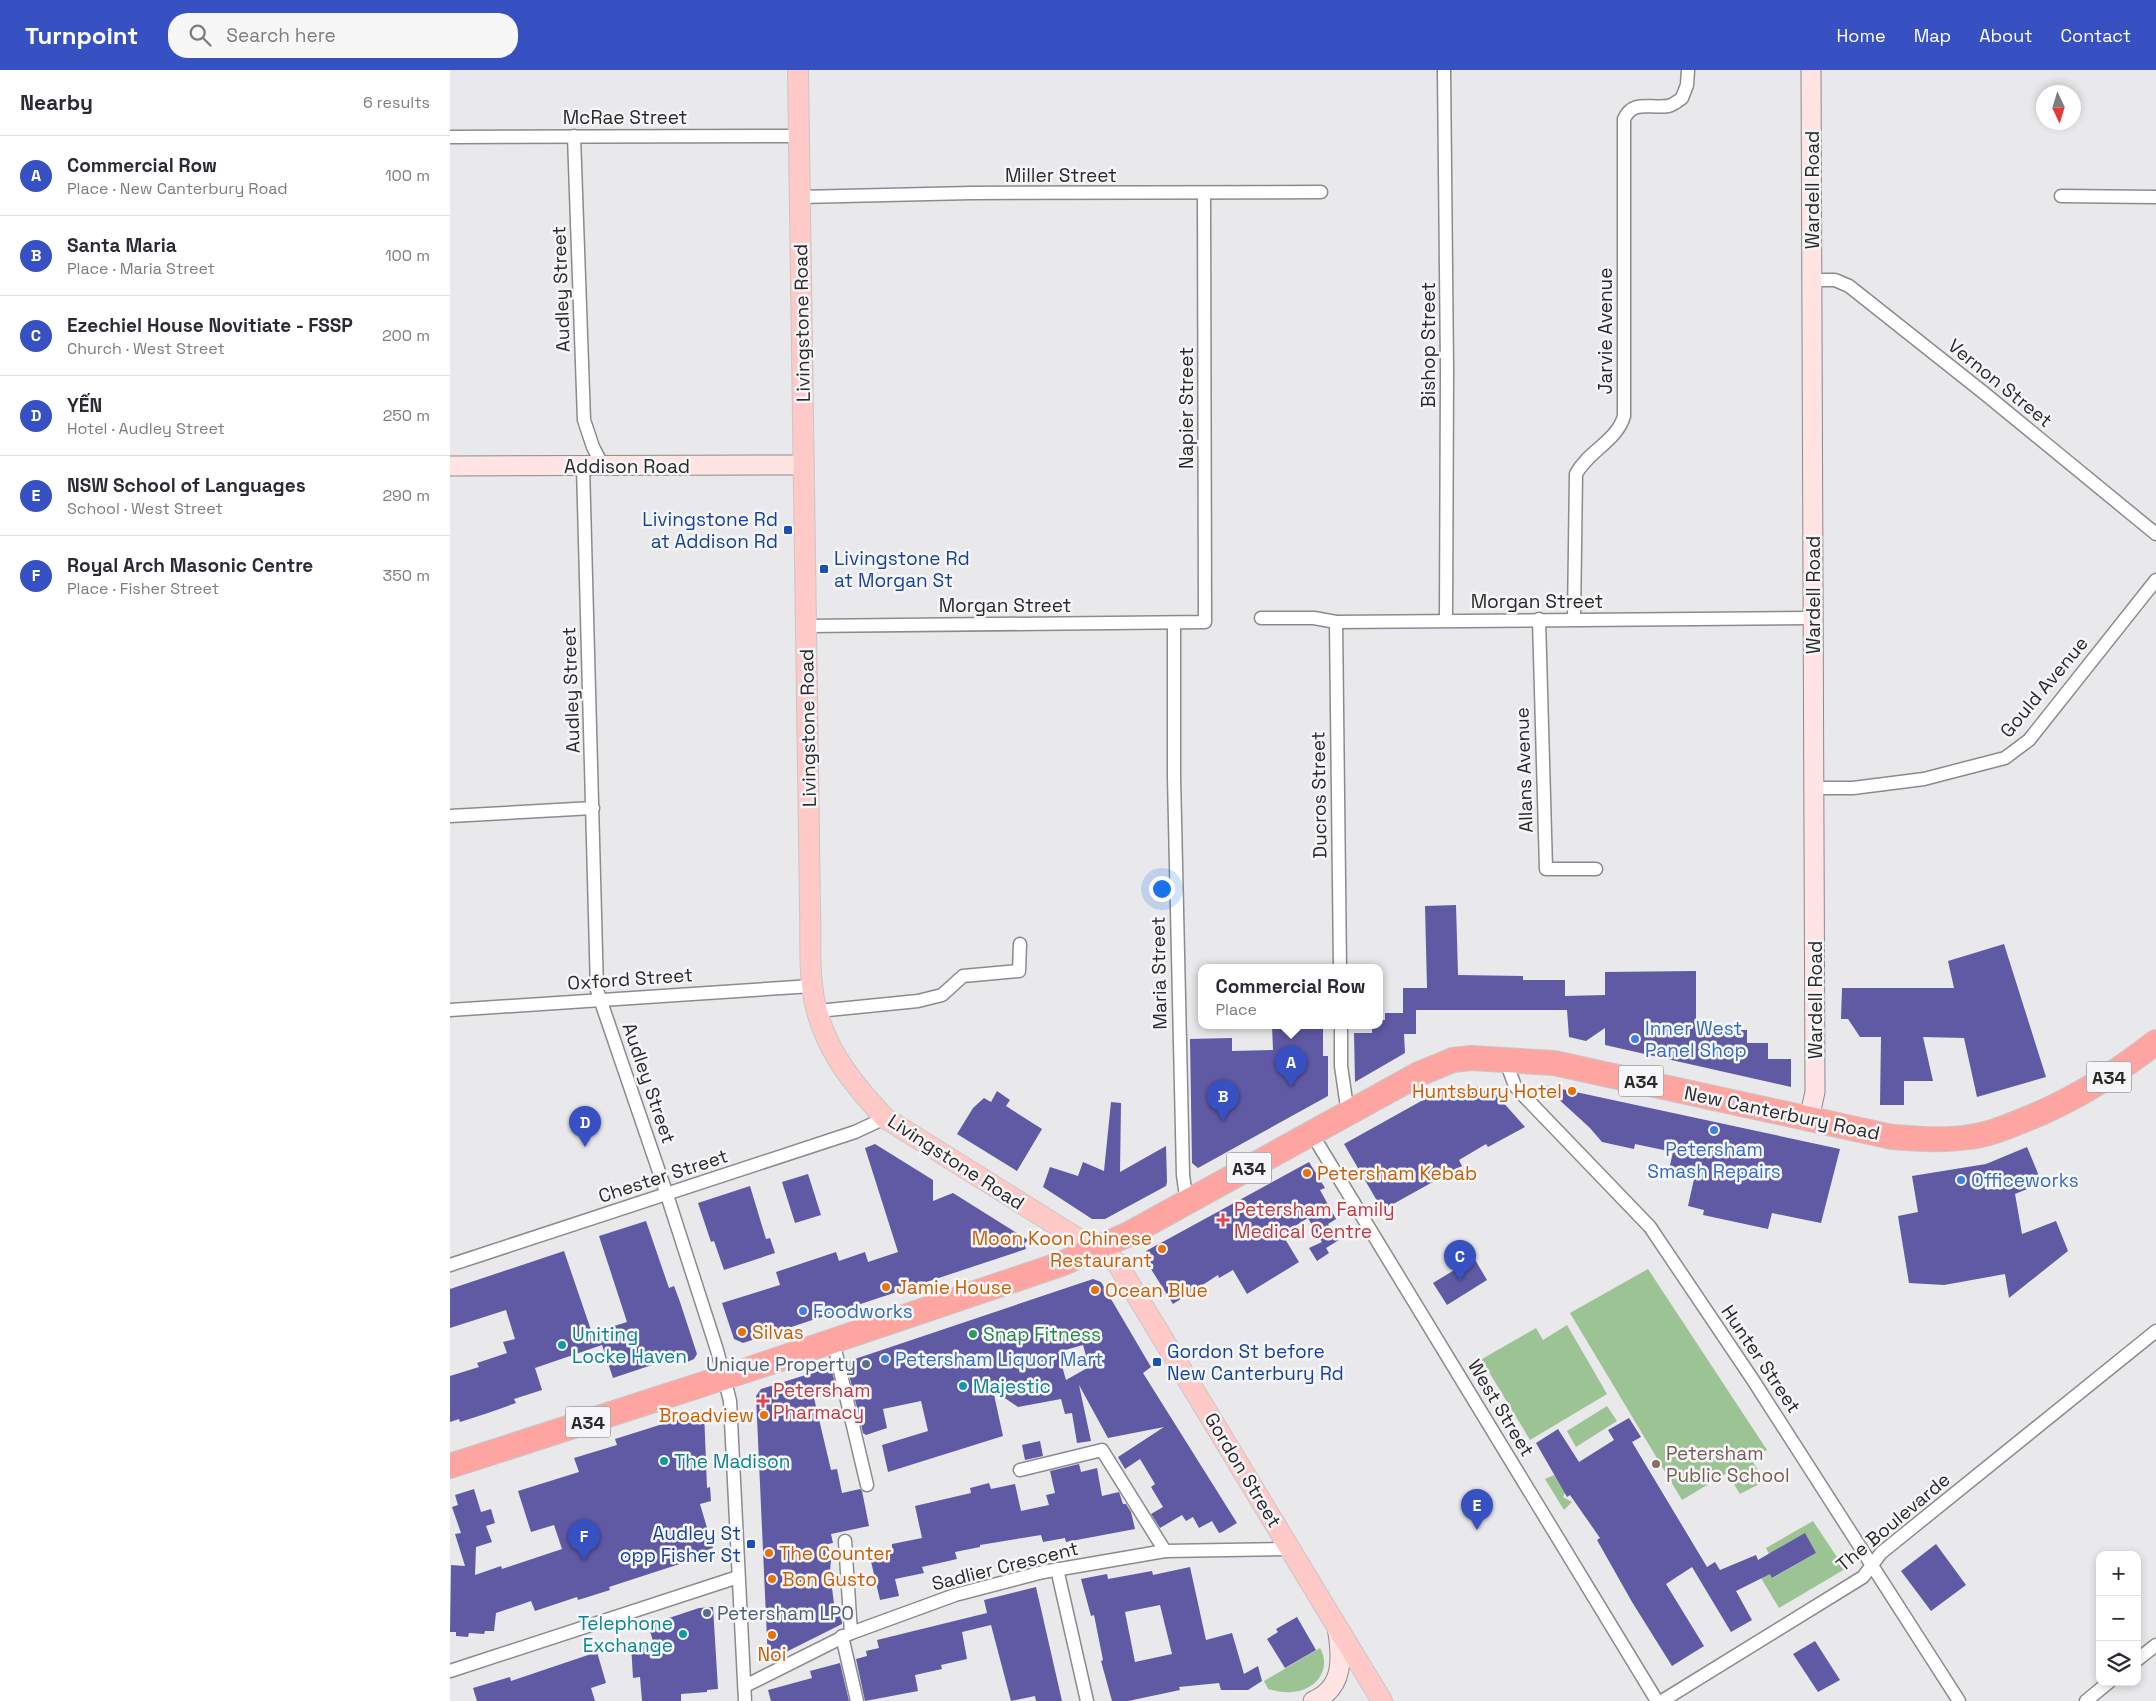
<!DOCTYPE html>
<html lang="en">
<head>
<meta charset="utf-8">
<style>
	body { margin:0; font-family:"Space Grotesk",sans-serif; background:#f7f7f7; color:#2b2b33 }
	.controls { position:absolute; right:15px; bottom:15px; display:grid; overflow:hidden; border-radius:10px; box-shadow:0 2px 8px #0003 }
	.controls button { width:45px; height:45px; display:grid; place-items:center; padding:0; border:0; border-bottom:1px solid #e1e1e2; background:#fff; color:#2b2b33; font:25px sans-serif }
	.compass { position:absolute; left:1586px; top:15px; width:45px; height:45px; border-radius:50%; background:#fff; box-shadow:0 2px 8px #0003; rotate:176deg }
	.you { position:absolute; left:711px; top:818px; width:18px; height:18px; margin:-12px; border:4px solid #fff; border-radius:50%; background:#1a73e8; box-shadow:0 0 0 8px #1a73e833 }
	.badge { display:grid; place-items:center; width:32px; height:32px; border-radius:50%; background:#3751c3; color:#fff; font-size:16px; font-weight:700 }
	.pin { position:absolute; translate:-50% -41px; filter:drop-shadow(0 1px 2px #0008) }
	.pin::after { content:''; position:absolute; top:26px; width:18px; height:15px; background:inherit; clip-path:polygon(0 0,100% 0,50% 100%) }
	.popup { position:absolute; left:748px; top:894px; width:185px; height:65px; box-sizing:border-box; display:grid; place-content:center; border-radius:10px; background:#fff; filter:drop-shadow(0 1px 4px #0005); font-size:16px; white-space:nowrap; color:#7c7c81 }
	.popup b { font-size:19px; color:#2b2b33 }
	.popup::after { content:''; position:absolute; left:50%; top:100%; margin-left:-10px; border:10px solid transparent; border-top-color:#fff }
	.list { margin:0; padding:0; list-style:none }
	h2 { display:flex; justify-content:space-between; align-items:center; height:65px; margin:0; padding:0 20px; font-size:21px }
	h2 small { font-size:16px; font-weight:400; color:#7c7c81 }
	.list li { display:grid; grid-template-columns:32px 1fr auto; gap:15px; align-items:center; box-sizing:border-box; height:80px; padding:0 20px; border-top:1px solid #e1e1e2 }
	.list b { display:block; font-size:19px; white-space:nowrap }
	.list p { margin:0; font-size:16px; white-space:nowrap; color:#7c7c81 }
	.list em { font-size:16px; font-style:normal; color:#7c7c81 }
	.icon { flex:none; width:28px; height:28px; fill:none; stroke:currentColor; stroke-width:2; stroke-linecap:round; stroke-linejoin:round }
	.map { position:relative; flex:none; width:1706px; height:1631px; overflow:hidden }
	header { display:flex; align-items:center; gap:30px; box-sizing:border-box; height:70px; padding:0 25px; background:#3751c3; color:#fff }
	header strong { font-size:24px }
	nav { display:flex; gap:28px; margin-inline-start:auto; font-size:18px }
	.search { width:350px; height:45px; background:#f7f7f7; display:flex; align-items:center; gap:12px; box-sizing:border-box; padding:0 18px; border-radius:20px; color:#7c7c81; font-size:19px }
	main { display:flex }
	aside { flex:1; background:#fff }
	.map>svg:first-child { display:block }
</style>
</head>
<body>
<header>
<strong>Turnpoint</strong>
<div class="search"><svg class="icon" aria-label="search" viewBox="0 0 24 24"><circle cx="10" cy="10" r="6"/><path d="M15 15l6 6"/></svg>Search here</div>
<nav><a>Home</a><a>Map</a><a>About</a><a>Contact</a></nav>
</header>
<main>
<aside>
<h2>Nearby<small>6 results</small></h2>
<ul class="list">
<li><span class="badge">A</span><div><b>Commercial Row</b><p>Place · New Canterbury Road</p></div><em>100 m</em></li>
<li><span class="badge">B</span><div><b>Santa Maria</b><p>Place · Maria Street</p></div><em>100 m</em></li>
<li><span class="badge">C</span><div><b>Ezechiel House Novitiate - FSSP</b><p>Church · West Street</p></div><em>200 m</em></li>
<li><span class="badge">D</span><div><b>YẾN</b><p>Hotel · Audley Street</p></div><em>250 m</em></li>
<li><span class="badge">E</span><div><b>NSW School of Languages</b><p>School · West Street</p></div><em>290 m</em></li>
<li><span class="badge">F</span><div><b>Royal Arch Masonic Centre</b><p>Place · Fisher Street</p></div><em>350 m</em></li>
</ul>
</aside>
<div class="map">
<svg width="1706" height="1631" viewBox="0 0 1706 1631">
	<rect width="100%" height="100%" fill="#e9e9eb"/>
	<g fill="#9cc394">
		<polygon points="1198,1199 1317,1380 1301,1389 1315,1411 1290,1424 1277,1403 1232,1430 1120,1243"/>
		<polygon points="1117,1255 1157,1324 1080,1370 1039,1302 1044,1299 1032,1305 1025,1293 1086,1258 1093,1270"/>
		<polygon points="1157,1336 1167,1351 1126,1377 1117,1361"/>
		<polygon points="1104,1405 1115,1423 1113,1427 1122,1432 1114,1440 1095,1409"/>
		<polygon points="1363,1451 1395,1499 1329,1538 1311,1508 1320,1503 1323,1508 1366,1483 1319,1484 1316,1478"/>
		<path d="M870 1578C882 1599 866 1621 842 1622 834 1623 826 1621 818 1619L814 1611Z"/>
	</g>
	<g fill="#6059a4" fill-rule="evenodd">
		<polygon points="1006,835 1008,905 1073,906 1073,910 1115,910 1115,926 1155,925 1155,902 1246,901 1246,950 1258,950 1258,957 1266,958 1266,960 1297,960 1297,973 1318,973 1318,989 1341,989 1341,1017 1155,975 1155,958 1136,971 1119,967 1117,940 966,940 966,964 954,964 955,983 905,1012 904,963 922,963 922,956 930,956 930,950 935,950 935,943 953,943 953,918 977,918 975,836"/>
		<polygon points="1554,874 1596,1007 1527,1027 1514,968 1473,967 1483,1011 1454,1011 1454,1035 1430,1035 1431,967 1410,967 1398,949 1391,949 1392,918 1504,918 1498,891"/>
		<polygon points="822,956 873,956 873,986 878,986 878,1026 748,1098 742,1093 740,969 782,968 782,981 823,980"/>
		<polygon points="1000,1015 1004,1020 1032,1016 1038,1026 1044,1022 1075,1057 1038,1077 1036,1074 1009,1090 1012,1096 999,1103 936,1138 930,1136 894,1074"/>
		<polygon points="1093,1015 1390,1079 1371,1153 1322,1143 1318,1159 1253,1145 1254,1140 1238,1136 1244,1109 1218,1104 1223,1082 1185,1074 1184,1079 1152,1072 1140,1058"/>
		<polygon points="547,1021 560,1030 556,1036 592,1059 567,1101 507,1064 523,1038 534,1028 541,1032"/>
		<polygon points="661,1032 671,1033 670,1102 716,1076 717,1112 716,1116 655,1149 642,1149 593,1117 600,1097 628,1106 633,1092 654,1101"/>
		<polygon points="425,1074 483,1110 483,1131 503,1123 578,1170 574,1174 576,1179 293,1273 284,1269 272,1233 330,1215 326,1202 386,1182 389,1191 415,1182 418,1192 448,1182 415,1078"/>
		<polygon points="1577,1077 1592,1113 1565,1124 1572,1164 1606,1151 1618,1181 1559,1228 1555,1204 1494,1215 1459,1213 1448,1146 1468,1142 1462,1106 1536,1094"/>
		<polygon points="859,1092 875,1118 870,1120 886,1149 878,1154 889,1170 876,1178 879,1183 867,1191 859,1178 872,1172 858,1148 832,1164 849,1192 797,1224 783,1200 769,1208 768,1205 723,1234 694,1188 696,1181"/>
		<polygon points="358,1104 371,1145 345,1153 332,1112"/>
		<polygon points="300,1116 316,1169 320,1168 325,1183 274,1200 264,1171 261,1172 248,1133"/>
		<polygon points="196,1151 219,1218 224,1216 230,1232 247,1284 244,1289 235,1293 232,1285 163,1308 152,1275 85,1298 92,1320 64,1329 66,1333 38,1343 10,1352 9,1349 0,1352 0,1306 29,1297 27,1293 57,1283 53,1272 65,1269 56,1240 0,1258 0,1219 114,1181 142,1263 177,1252 149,1166"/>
		<polygon points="1024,1188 1037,1210 997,1235 983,1213"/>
		<path d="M643 1209 651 1212 701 1297 693 1303 787 1453 772 1462 769 1463 762 1451 749 1458 743 1447 736 1451 732 1445 710 1458 701 1444 713 1437 701 1417 705 1414 690 1389 675 1399 668 1387 714 1357 658 1368 629 1315 641 1371 627 1373 622 1343 615 1344 611 1329 568 1337 543 1320 553 1366 438 1402 432 1375 478 1361 471 1331 433 1339 437 1358 416 1365 413 1363 396 1292ZM633 1275 639 1297 616 1310 608 1282Z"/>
		<polygon points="381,1297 387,1322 364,1328 381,1400 387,1399 392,1423 410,1419 412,1421 419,1456 381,1464 383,1473 378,1474 381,1489 380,1502 385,1542 391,1540 392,1554 318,1591 306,1326 311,1319"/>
		<polygon points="254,1341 257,1418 260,1417 261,1431 250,1434 263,1478 254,1481 255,1484 241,1488 242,1490 159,1517 160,1520 128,1530 127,1527 85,1541 81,1531 46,1543 44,1561 35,1561 34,1564 19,1563 18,1567 6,1566 6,1562 0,1562 1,1495 15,1496 5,1464 11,1463 2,1437 8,1435 5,1425 24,1419 31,1442 41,1439 45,1453 36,1456 42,1472 26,1477 25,1505 51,1496 52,1499 112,1479 104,1455 81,1462 68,1421 129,1402 124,1388 167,1375 165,1369"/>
		<polygon points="1179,1348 1191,1367 1182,1372 1257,1497 1265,1492 1270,1500 1306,1485 1308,1490 1355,1463 1366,1483 1322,1508 1320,1504 1286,1521 1302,1550 1281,1562 1242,1497 1216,1514 1254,1576 1222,1596 1182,1532 1147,1470 1150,1468 1120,1425 1117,1427 1086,1373 1108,1359 1129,1392 1164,1370 1158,1360"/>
		<polygon points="590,1371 593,1386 575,1390 572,1375"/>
		<polygon points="629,1394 631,1402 647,1398 652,1426 669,1422 673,1434 676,1434 681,1442 685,1459 616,1472 615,1468 593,1472 591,1465 530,1475 530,1477 505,1482 507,1489 472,1497 474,1503 445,1509 449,1526 430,1530 419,1483 442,1478 442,1474 472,1468 465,1436 521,1423 520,1418 539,1413 541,1419 565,1414 571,1441 599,1435 596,1425 605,1423 600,1401"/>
		<polygon points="1486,1474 1516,1515 1481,1541 1451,1501"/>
		<path d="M740 1497 756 1570 782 1563 794 1604 808 1596 812 1611 798 1620H771L769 1613 729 1617 730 1620 678 1631H662L651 1591 653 1590 644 1545 641 1546 631 1509 657 1504 658 1509 702 1501 703 1505ZM710 1535 722 1584 685 1592 675 1542Z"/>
		<polygon points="586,1517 612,1631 586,1631 585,1626 561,1631 541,1555 512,1562 517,1589 491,1595 492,1599 465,1605 468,1621 415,1631 406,1589 417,1586 416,1581 429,1578 427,1570 537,1543 534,1530"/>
		<polygon points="263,1537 268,1619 257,1620 257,1622 231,1624 231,1631 192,1631 190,1607 183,1608 181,1574 204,1574 198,1555 249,1538"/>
		<polygon points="847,1547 866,1580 835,1598 817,1569 828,1562 826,1559"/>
		<polygon points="1365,1571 1390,1610 1368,1622 1343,1584"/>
		<polygon points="147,1582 156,1613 141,1618 145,1631 27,1631 23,1618 60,1607 61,1611"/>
		<polygon points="390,1593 399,1631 321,1631 318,1620 362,1608 360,1601"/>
	</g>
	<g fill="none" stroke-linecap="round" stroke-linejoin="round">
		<g stroke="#8b8b8d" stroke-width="15">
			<g id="street">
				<polyline points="994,0 997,300 996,550"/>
				<polyline points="124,66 134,350 143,377 153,396"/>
				<polyline points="0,67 349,66"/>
				<polyline points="1611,126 1706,127"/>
				<polyline points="350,127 521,123 871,122"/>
				<polyline points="1363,210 1385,210 1399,216 1534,323 1706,464"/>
				<polyline points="133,396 147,920 217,1125 267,1280 280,1331 295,1631"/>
				<polyline points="811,548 864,548 886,552 1364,548"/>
				<polyline points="1089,549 1096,799 1146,799"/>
				<path d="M1124 549 1126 404C1138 381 1167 371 1174 346V49C1183 29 1201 39 1218 36 1223 35 1228 31 1232 28L1237 15 1238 0"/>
				<polyline points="886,552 890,898"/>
				<polyline points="724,553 724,707 733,1105 737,1133"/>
				<polyline points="356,556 755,552 754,124"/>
				<polyline points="1364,718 1403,718 1474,709 1555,688 1579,670 1706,510"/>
				<polyline points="0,746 143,738"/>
				<polyline points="0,940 362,916"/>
				<polyline points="368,941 468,931 492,925 513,906 569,901 570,874"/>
				<polyline points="891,956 891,996 898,1044"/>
				<polyline points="1055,989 1065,1016 1073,1025 1200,1157 1303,1310 1509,1631"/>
				<polyline points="862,1064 1207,1631"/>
				<polyline points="0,1195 405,1062 435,1048"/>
				<polyline points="383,1271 417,1415"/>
				<polyline points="570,1400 652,1380 715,1481"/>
				<polyline points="395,1471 401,1563"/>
				<polyline points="607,1499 637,1631"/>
				<polyline points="392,1566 407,1631"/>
				<polyline points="1687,1590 1706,1575"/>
				<polyline points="0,1601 288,1507"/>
				<polyline points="295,1616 401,1563 505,1525 593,1502 715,1481 841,1479"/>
				<polyline points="1212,1631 1413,1507 1431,1483 1706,1261"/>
				<polyline points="1636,1631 1659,1612"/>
			</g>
		</g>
		<g stroke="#8b8b8d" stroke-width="21">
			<g id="secondary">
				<polyline points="0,396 354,395"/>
				<polyline points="1359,1049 1365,1022 1361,0"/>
				<path d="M863 1631C895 1618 892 1586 887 1557"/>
			</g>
		</g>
		<g stroke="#c7c7c8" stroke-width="22">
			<path id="primary" d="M348 0 360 837C361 863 359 889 362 915 368 970 398 1009 435 1048L667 1193 932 1631"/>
		</g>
		<g stroke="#c7c7c8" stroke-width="26">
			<path id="highway" d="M0 1396 300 1299 611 1194 679 1164 969 1004 1003 990 1021 988 1104 993 1442 1067C1468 1069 1493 1071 1519 1067 1538 1065 1557 1057 1574 1050 1623 1031 1665 1004 1706 972"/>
		</g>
		<use href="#street" stroke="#fff" stroke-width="12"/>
		<use href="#secondary" stroke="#ffe4e3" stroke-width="19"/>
		<use href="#primary" stroke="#fec9c7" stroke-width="20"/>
		<use href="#highway" stroke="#fea5a2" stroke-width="24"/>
	</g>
	<g fill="#1a4fb4" stroke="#f6f6f8" stroke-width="2">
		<rect x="333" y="455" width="10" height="10" rx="2.5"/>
		<rect x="369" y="494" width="10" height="10" rx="2.5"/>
		<rect x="702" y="1287" width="10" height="10" rx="2.5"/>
		<rect x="296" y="1469" width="10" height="10" rx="2.5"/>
	</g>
	<g fill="#3f7fe0" stroke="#f6f6f8" stroke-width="2">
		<circle cx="1185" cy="969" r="5"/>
		<circle cx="1264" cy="1060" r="5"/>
		<circle cx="1511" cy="1110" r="5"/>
		<circle cx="353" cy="1241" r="5"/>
		<circle cx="435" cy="1289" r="5"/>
	</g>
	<g fill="#e8710a" stroke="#f6f6f8" stroke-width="2">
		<circle cx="1122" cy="1021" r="5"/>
		<circle cx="857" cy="1103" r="5"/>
		<circle cx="712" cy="1179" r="5"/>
		<circle cx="436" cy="1217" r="5"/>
		<circle cx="645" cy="1220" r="5"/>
		<circle cx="292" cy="1262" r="5"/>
		<circle cx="314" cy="1345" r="5"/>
		<circle cx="319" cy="1483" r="5"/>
		<circle cx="322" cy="1509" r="5"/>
		<circle cx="322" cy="1565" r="5"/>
	</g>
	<g fill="#e0444e" stroke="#f6f6f8" stroke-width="2">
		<path d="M770.5 1142.5h5v5h5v5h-5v5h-5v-5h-5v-5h5z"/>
		<path d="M310.5 1323.5h5v5h5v5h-5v5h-5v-5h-5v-5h5z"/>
	</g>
	<circle fill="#2e9e5b" stroke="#f6f6f8" stroke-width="2" cx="523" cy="1264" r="5"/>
	<g fill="#0f9aa8" stroke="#f6f6f8" stroke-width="2">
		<circle cx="112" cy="1275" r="5"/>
		<circle cx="513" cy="1316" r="5"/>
		<circle cx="214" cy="1391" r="5"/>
		<circle cx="233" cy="1564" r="5"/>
	</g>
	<g fill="#5c6f8a" stroke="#f6f6f8" stroke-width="2">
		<circle cx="416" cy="1294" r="5"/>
		<circle cx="257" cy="1543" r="5"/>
	</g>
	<circle fill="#8d6e63" stroke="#f6f6f8" stroke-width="2" cx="1206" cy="1394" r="5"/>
	<g text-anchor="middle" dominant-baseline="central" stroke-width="5" stroke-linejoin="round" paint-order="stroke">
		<g fill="#f6f6f8" stroke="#666668" stroke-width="1">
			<rect x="1636.5" y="991.5" width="45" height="31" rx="4"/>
			<rect x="1168.5" y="995.5" width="45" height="31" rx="4"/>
			<rect x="776.5" y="1082.5" width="45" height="31" rx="4"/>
			<rect x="115.5" y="1336.5" width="45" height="31" rx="4"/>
		</g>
		<g font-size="18" font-weight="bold" fill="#29292a">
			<text x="1659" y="1007">A34</text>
			<text x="1191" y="1011">A34</text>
			<text x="799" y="1098">A34</text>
			<text x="138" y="1352">A34</text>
		</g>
		<g font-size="19" fill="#29292a" stroke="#f6f6f8">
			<text x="175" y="47">McRae Street</text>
			<text x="611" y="105">Miller Street</text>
			<text transform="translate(1362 120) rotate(-90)">Wardell Road</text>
			<text transform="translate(111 219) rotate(-92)">Audley Street</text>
			<text transform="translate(352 253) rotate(-91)">Livingstone Road</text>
			<text transform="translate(1155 261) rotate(-90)">Jarvie Avenue</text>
			<text transform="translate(978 275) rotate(-90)">Bishop Street</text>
			<text transform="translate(1550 313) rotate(39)">Vernon Street</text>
			<text transform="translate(736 338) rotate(-90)">Napier Street</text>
			<text x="177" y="396">Addison Road</text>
			<text transform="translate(1363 525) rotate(-90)">Wardell Road</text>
			<text x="1087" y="531">Morgan Street</text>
			<text x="555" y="535">Morgan Street</text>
			<text transform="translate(1594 617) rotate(-50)">Gould Avenue</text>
			<text transform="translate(121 620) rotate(-92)">Audley Street</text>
			<text transform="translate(358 658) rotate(-91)">Livingstone Road</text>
			<text transform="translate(1074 700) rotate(-92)">Allans Avenue</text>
			<text transform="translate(869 725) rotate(-91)">Ducros Street</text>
			<text transform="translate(709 903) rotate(-91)">Maria Street</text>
			<text transform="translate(180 909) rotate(-4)">Oxford Street</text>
			<text transform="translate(1365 930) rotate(-90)">Wardell Road</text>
			<text transform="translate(199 1013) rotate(71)">Audley Street</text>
			<text transform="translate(1332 1043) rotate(12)">New Canterbury Road</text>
			<text transform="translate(506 1092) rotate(33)">Livingstone Road</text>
			<text transform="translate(213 1106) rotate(-18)">Chester Street</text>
			<text transform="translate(1311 1289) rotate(56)">Hunter Street</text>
			<text transform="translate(1051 1338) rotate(59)">West Street</text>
			<text transform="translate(793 1400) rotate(59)">Gordon Street</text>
			<text transform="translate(1443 1452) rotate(-40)">The Boulevarde</text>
			<text transform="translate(555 1496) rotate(-14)">Sadlier Crescent</text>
		</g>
		<g font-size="19" fill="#164399" stroke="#f6f6f8" text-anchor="end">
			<text x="328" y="449">Livingstone Rd<tspan x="328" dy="22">at Addison Rd</tspan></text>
			<text x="384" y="488" text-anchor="start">Livingstone Rd<tspan x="384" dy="22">at Morgan St</tspan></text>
			<text x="717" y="1281" text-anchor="start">Gordon St before<tspan x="717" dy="22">New Canterbury Rd</tspan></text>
			<text x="291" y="1463">Audley St<tspan x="291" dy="22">opp Fisher St</tspan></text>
		</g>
		<g font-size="19" fill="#366cbe" stroke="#f6f6f8" text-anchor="start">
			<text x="1195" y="958">Inner West<tspan x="1195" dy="22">Panel Shop</tspan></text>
			<text x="1264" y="1079" text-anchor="middle">Petersham<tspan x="1264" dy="22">Smash Repairs</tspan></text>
			<text x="1521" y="1110">Officeworks</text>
			<text x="363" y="1241">Foodworks</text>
			<text x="445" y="1289">Petersham Liquor Mart</text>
		</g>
		<g font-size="19" fill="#c56008" stroke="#f6f6f8" text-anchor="start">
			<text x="1112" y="1021" text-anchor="end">Huntsbury Hotel</text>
			<text x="867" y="1103">Petersham Kebab</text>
			<text x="702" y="1168" text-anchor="end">Moon Koon Chinese<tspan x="702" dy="22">Restaurant</tspan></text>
			<text x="446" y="1217">Jamie House</text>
			<text x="655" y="1220">Ocean Blue</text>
			<text x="302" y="1262">Silvas</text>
			<text x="304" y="1345" text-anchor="end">Broadview</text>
			<text x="329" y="1483">The Counter</text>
			<text x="332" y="1509">Bon Gusto</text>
			<text x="322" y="1584" text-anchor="middle">Noi</text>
		</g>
		<g font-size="19" fill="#be3a42" stroke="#f6f6f8" text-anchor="start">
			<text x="784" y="1139">Petersham Family<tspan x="784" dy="22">Medical Centre</tspan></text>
			<text x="323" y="1320">Petersham<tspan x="323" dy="22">Pharmacy</tspan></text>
		</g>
		<g font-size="19" fill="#0d838f" stroke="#f6f6f8" text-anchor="start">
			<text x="122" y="1264">Uniting<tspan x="122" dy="22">Locke Haven</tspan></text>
			<text x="523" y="1316">Majestic</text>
			<text x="224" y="1391">The Madison</text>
			<text x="223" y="1553" text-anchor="end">Telephone<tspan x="223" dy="22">Exchange</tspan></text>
		</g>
		<g font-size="19" fill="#27864d" stroke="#f6f6f8" text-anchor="start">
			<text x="533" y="1264">Snap Fitness</text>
		</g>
		<g font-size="19" fill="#4e5e75" stroke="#f6f6f8" text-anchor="end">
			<text x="406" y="1294">Unique Property</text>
			<text x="267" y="1543" text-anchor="start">Petersham LPO</text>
		</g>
		<g font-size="19" fill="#785e54" stroke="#f6f6f8" text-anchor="start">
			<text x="1216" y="1383">Petersham<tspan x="1216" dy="22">Public School</tspan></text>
		</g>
	</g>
</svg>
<div class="controls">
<button>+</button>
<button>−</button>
<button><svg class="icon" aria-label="layers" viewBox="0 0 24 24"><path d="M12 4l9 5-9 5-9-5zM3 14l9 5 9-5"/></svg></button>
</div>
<svg class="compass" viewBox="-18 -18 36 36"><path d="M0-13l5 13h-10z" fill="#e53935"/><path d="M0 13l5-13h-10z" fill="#7c7c81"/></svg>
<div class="you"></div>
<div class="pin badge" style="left:841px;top:1017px">A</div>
<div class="popup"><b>Commercial Row</b>Place</div>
<div class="pin badge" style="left:773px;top:1051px">B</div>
<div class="pin badge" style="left:1010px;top:1211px">C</div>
<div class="pin badge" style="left:135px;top:1077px">D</div>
<div class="pin badge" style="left:1027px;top:1460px">E</div>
<div class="pin badge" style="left:134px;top:1491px">F</div>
</div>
</main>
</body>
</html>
